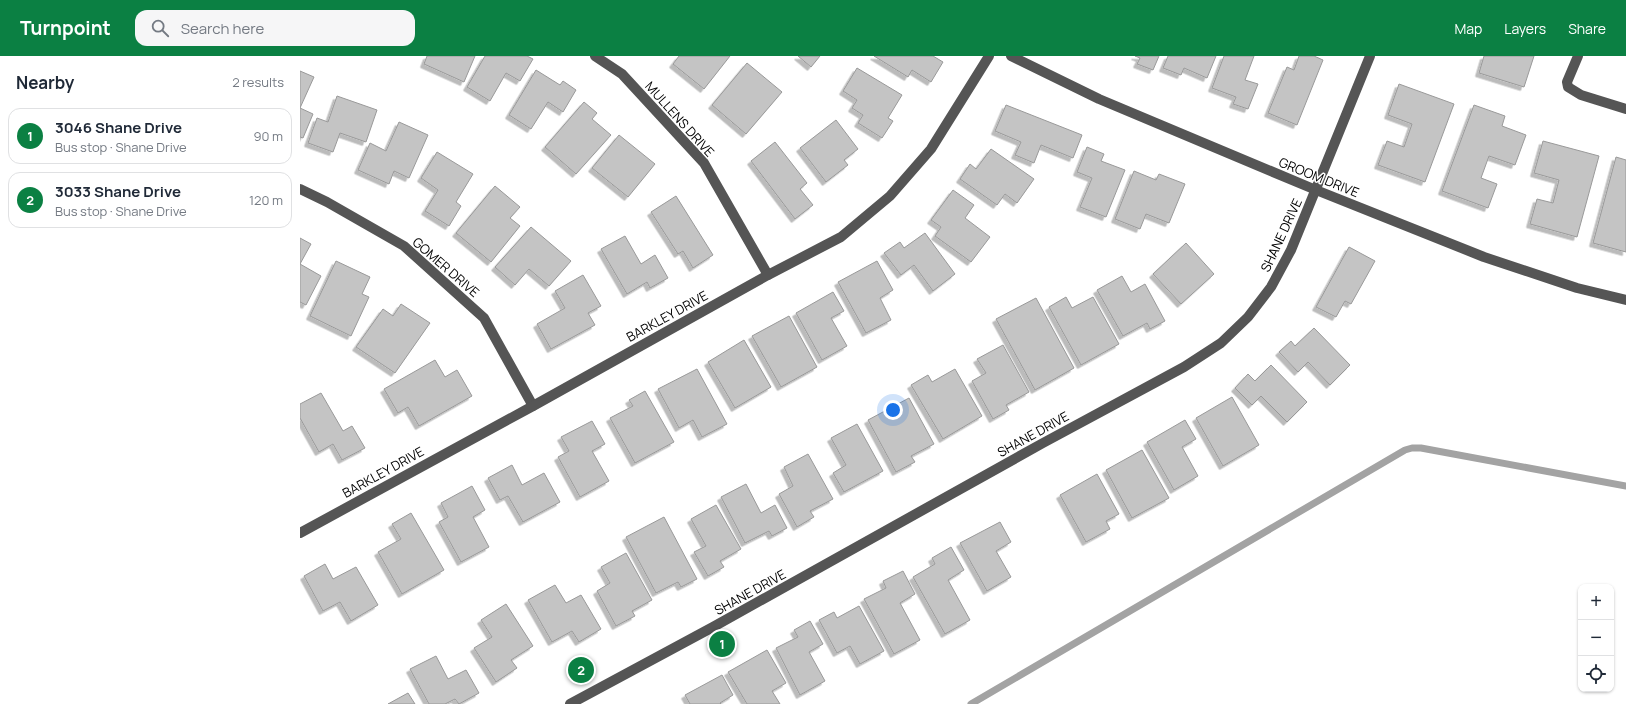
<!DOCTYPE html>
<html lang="en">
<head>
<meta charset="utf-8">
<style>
	body { margin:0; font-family:Manrope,sans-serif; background:#f6f6f7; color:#1f2937 }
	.controls { position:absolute; right:12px; bottom:12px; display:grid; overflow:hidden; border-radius:8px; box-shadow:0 1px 3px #0004 }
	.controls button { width:36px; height:36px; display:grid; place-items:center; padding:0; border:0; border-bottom:1px solid #e0e1e3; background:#fff; color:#1f2937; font:20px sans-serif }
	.you { position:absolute; left:593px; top:354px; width:14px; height:14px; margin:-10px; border:3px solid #fff; border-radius:50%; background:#1a73e8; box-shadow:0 0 0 6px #1a73e833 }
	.badge { display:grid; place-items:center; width:26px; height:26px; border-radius:50%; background:#0b8043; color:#fff; font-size:13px; font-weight:700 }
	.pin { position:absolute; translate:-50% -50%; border:2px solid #fff; box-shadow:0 1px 4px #0006 }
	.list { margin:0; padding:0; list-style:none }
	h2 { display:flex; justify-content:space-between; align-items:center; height:52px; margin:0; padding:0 16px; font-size:17px }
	h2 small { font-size:13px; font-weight:400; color:#747a83 }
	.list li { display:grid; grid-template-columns:26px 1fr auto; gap:12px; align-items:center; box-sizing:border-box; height:56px; margin:0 8px 8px; padding:0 8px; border:1px solid #e0e1e3; border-radius:12px }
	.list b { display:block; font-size:15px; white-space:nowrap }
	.list p { margin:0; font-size:13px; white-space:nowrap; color:#747a83 }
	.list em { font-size:13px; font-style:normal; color:#747a83 }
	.icon { flex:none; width:22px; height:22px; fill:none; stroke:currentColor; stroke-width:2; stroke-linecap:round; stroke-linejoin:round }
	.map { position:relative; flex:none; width:1326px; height:648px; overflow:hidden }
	header { display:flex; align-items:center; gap:24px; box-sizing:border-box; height:56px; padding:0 20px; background:#0b8043; color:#fff }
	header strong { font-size:19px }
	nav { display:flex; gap:22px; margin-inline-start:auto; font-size:14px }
	.search { width:280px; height:36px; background:#f6f6f7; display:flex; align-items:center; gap:10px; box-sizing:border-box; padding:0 14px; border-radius:12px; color:#747a83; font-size:15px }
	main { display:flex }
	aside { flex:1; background:#fff }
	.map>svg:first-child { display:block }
</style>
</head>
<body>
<header>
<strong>Turnpoint</strong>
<div class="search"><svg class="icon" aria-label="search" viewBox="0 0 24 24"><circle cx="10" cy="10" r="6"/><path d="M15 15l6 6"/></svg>Search here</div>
<nav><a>Map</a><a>Layers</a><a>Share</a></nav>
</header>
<main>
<aside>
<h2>Nearby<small>2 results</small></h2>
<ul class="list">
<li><span class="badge">1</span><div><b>3046 Shane Drive</b><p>Bus stop · Shane Drive</p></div><em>90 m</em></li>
<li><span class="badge">2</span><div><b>3033 Shane Drive</b><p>Bus stop · Shane Drive</p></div><em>120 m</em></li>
</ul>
</aside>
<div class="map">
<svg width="1326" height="648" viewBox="0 0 1326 648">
	<defs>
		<filter id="shadow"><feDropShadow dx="-3.5" dy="3.5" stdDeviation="0" flood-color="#0004"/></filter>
	</defs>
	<rect width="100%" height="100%" fill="#fff"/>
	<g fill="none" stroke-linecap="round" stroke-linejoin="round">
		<polyline stroke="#a3a3a3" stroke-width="7" points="671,648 1105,394 1112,392 1121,392 1326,430"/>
	</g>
	<g fill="#c4c4c4" stroke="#999" filter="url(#shadow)">
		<polygon points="127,0 175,0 164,26 124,8"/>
		<polygon points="185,0 227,0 233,3 220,25 206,17 190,45 167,31"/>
		<polygon points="379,0 430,0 404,33 373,8"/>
		<polygon points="498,0 520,0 511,11"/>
		<polygon points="574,0 633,0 643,6 631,26 612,14 608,21"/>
		<polygon points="835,0 859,0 853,14 837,8 840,2"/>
		<polygon points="868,0 916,0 907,22 884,12 881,19 863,12"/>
		<polygon points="924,0 954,0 945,24 958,28 948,53 933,48 936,41 912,32"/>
		<polygon points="999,0 1014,0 1023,4 997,69 968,57 987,11 994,14"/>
		<polygon points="1184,0 1234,0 1224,31 1179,17"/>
		<polygon points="447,7 482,36 446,78 412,49"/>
		<polygon points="557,12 602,39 588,62 593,65 582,82 558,67 563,59 552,52 557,44 543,35"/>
		<polygon points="236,14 260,29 263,25 276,34 263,56 248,46 231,73 209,59"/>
		<polygon points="0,15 14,21 0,52 13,58 3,82 0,81"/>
		<polygon points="1099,28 1154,48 1125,126 1078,109 1087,85 1104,91 1112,68 1088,59"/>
		<polygon points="37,40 77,54 66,86 40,77 33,96 8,87 17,62 28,66"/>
		<polygon points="284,46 297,57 292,63 311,79 276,118 245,91"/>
		<polygon points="706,49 782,79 773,102 741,89 734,107 715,99 721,86 695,75"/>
		<polygon points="1174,49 1205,60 1202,70 1226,79 1215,109 1189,100 1181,122 1197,128 1188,152 1142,135"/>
		<polygon points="536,64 558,93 544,104 548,109 526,126 500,92"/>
		<polygon points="99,66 128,79 109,122 94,115 89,128 58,114 70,87 86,95"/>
		<polygon points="319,79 355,108 328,141 292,112"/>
		<polygon points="1243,85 1299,100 1277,181 1230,168 1237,143 1253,147 1259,124 1234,117"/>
		<polygon points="475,86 507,127 500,133 513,149 495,163 451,105"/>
		<polygon points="787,91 804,98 801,105 825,114 806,161 780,151 792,122 777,116"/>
		<polygon points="691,93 734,123 717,147 705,138 697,149 660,123 670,108 676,113"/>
		<polygon points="137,96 173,118 156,146 161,150 149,170 125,155 138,134 121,122"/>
		<polygon points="1316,101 1326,104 1326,196 1293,187"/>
		<polygon points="834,115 856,124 859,118 885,128 869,167 846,158 840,173 815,163"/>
		<polygon points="195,130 220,151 210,162 220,170 191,206 156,177"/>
		<polygon points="653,134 674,149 665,162 690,181 671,206 635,180 641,171 631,164"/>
		<polygon points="376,140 413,199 393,212 383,195 378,198 351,156"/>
		<polygon points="231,171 271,205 249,230 229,213 215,229 195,211"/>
		<polygon points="625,177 655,218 633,235 614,209 601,219 584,197 600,186 604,192"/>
		<polygon points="325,180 341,208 355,199 368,222 350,232 347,226 327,238 301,193"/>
		<polygon points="0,182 11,188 0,208 21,220 6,249 0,246"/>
		<polygon points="886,187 914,218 881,248 853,218"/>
		<polygon points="1049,191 1075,205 1051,248 1045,245 1036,261 1016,251"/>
		<polygon points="36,205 70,221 62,238 69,241 51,280 10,260"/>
		<polygon points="577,205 593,234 580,242 591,264 566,277 538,226"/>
		<polygon points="283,219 301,250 288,257 295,269 251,293 237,268 265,252 255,235"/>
		<polygon points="822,220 831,236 845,228 865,265 850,273 847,267 823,280 797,234"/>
		<polygon points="533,236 544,255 531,262 547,290 522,304 496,257"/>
		<polygon points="766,241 772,252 793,241 819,288 781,309 749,251"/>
		<polygon points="736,242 774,312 735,334 696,263"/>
		<polygon points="101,248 130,267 95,317 56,291 83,253 93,260"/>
		<polygon points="489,260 517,311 481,331 452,280"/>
		<polygon points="1014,272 1050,309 1030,329 1008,306 998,316 979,296 991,285 995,290"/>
		<polygon points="444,284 471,331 435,352 408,306"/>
		<polygon points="703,289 729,336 706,349 709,354 693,363 672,325 686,317 677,303"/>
		<polygon points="135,304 145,321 157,314 172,340 119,370 108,351 98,357 84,333"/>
		<polygon points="971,309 1007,346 987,366 961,340 952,349 935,332 948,318 955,325"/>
		<polygon points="397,313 427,368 402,381 393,364 379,372 358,333"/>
		<polygon points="655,313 682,360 643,383 611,329 628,319 632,326"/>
		<polygon points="345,335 374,386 335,407 310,362 333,350 329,344"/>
		<polygon points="21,337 43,375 52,370 65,392 42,404 33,388 19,396 0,362 0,348"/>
		<polygon points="932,341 959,389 923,410 896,362"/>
		<polygon points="609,342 634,388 611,400 615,406 596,416 568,364"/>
		<polygon points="885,364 896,383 882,391 898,420 874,434 847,386"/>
		<polygon points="292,365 305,388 292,395 309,425 280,441 258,401 269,395 261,381"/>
		<polygon points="557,368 583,415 544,436 533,417 546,409 531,382"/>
		<polygon points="842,394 869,442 832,462 806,414"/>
		<polygon points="508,398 533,443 510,455 514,461 497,471 479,438 493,430 484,411"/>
		<polygon points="212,409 222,429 244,417 260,446 223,466 208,440 200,444 188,422"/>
		<polygon points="797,418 819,458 806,465 810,473 786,486 760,439"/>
		<polygon points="446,428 461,457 475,449 487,472 472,480 469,475 445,487 421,441"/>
		<polygon points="172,430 185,454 173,461 189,491 161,506 139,466 148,461 141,447"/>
		<polygon points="416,449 441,493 420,505 424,511 408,520 394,496 406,490 391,463"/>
		<polygon points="111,457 144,514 102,538 78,496 101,483 92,468"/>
		<polygon points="364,461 397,523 381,531 378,526 356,537 326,481"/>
		<polygon points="700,466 711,486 696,495 711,521 687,535 660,487"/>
		<polygon points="651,491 664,514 648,524 670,564 645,578 613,521 635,508 632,502"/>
		<polygon points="326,497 352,544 332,555 335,560 316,570 297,535 310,527 301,511"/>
		<polygon points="25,508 33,523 56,511 78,549 51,565 40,546 23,555 4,520"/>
		<polygon points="603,515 615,538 600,547 620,584 594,598 564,543 586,532 583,525"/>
		<polygon points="255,529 266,547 281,539 301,573 279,586 272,575 252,586 228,544"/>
		<polygon points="206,548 233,590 211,604 217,612 196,626 174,592 192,581 181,564"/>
		<polygon points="559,550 584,595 560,608 550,590 537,597 519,564 534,556 537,562"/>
		<polygon points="510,565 523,588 509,596 525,625 500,639 476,592 498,581 494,574"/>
		<polygon points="467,594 486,627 472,635 480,648 447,648 428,616"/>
		<polygon points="136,600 148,623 166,614 179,637 159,648 155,643 145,648 129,648 110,613"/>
		<polygon points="422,619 433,639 420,647 421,648 390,648 385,639"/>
		<polygon points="108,637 115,648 88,648"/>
	</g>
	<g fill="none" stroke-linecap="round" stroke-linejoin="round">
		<g stroke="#555" stroke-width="10">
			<polyline points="295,0 322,18 404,107 468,219"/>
			<polyline points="711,0 799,43 1016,134 1184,201 1277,232 1326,244"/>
			<polyline points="1278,0 1267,26 1268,31 1281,39 1326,53"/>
			<polyline points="0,133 27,146 104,190 184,262 233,350"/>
			<polyline points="0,477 233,350 468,219 541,181 590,140 631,93 689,0"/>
			<polyline points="270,648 413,571 743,387 884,311 921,287 948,261 971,231 991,194 1070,0"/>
		</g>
	</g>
	<g text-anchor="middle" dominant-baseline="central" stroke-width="3" stroke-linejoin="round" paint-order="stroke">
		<g font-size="13" fill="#000" stroke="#fff">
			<text transform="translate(380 63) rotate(48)">MULLENS DRIVE</text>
			<text transform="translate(1019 121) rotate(22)">GROOM DRIVE</text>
			<text transform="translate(981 179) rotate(-65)">SHANE DRIVE</text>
			<text transform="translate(146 211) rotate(41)">GOMER DRIVE</text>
			<text transform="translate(367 260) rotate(-29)">BARKLEY DRIVE</text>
			<text transform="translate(733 378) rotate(-29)">SHANE DRIVE</text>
			<text transform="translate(83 416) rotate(-29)">BARKLEY DRIVE</text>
			<text transform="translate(450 536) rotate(-29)">SHANE DRIVE</text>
		</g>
	</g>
</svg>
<div class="controls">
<button>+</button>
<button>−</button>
<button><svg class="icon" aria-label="locate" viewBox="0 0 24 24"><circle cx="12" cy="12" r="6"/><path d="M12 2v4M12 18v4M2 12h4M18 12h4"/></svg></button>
</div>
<div class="you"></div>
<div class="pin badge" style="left:422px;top:588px">1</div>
<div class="pin badge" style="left:281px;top:614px">2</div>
</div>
</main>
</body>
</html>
